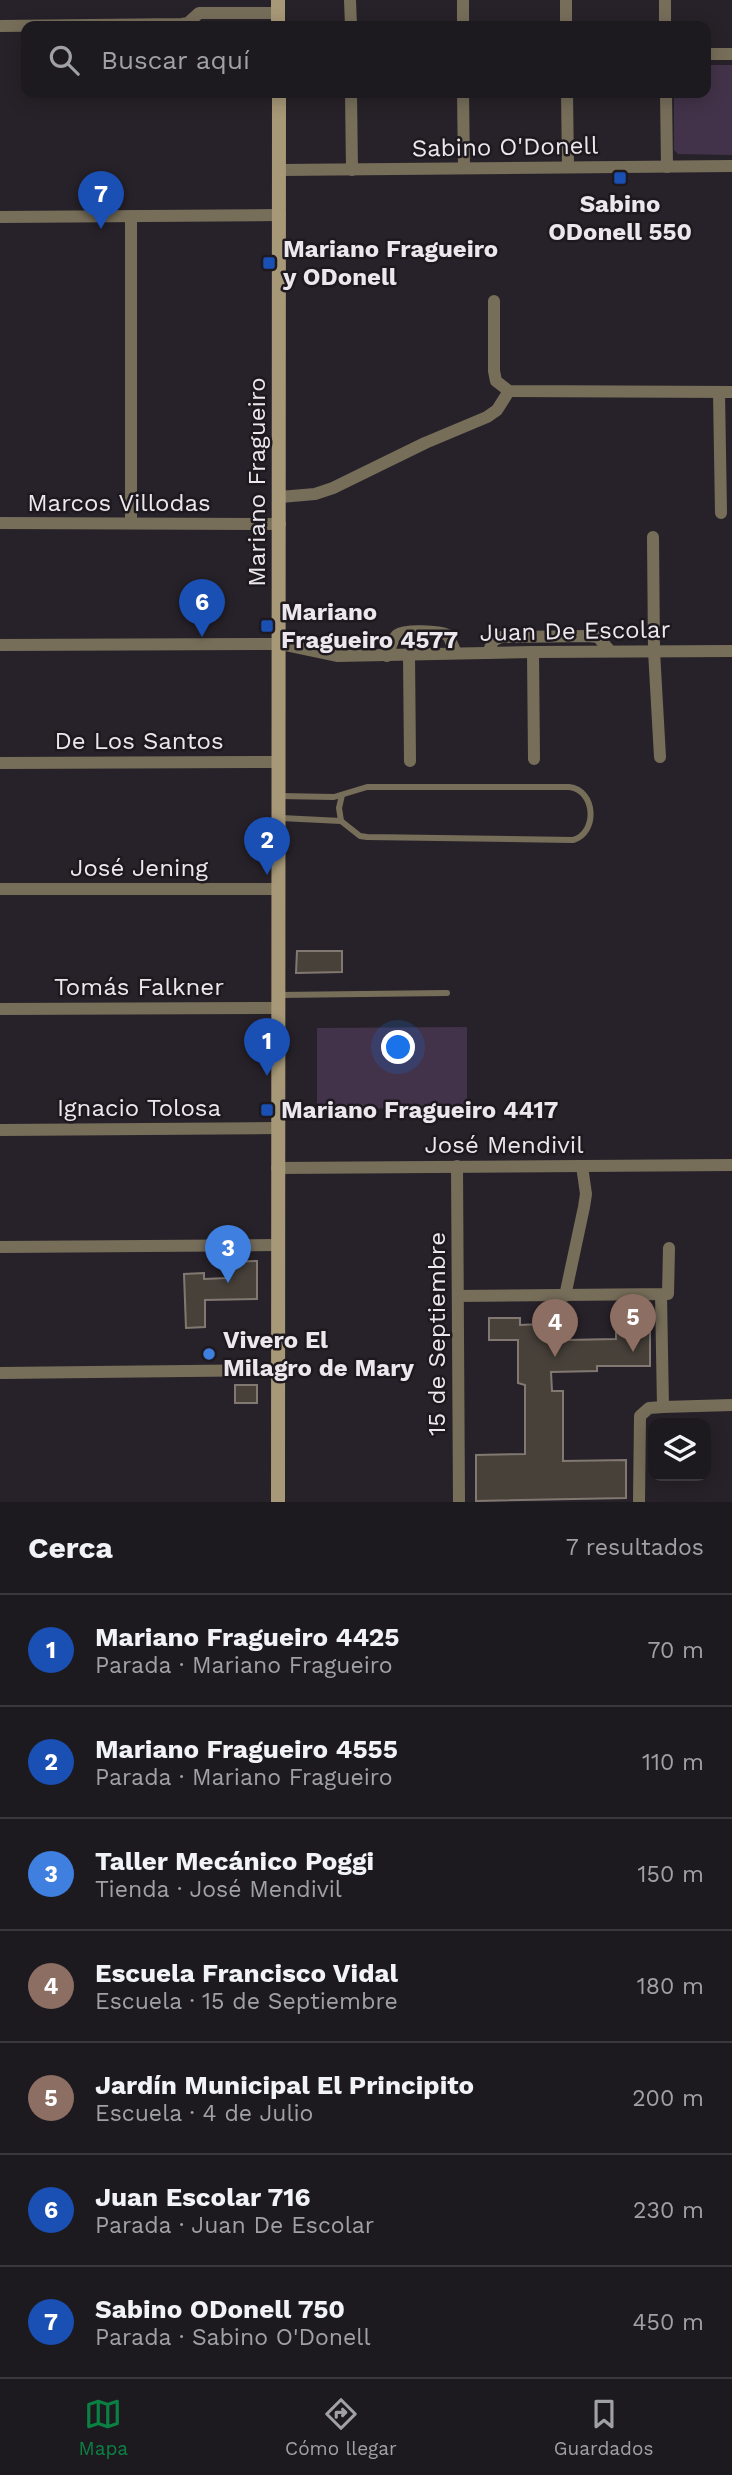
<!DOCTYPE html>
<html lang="es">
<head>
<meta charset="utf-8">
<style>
	body { margin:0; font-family:"Work Sans",sans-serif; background:#2a272c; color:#f1f3f6 }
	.controls { position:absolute; right:21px; bottom:21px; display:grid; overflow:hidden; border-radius:14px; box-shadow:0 4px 18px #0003 }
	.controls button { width:63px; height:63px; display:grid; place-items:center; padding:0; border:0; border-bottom:2px solid #3b383d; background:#1d1a1f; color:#f1f3f6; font:35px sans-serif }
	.you { position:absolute; left:399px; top:1048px; width:24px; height:24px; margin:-18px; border:5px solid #fff; border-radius:50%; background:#1a73e8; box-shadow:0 0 0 10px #1a73e833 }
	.badge { display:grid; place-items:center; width:46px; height:46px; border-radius:50%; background:#0b8043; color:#fff; font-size:23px; font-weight:700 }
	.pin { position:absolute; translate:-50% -58px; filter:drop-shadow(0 2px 4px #0008) }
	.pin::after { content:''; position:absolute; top:37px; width:24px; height:21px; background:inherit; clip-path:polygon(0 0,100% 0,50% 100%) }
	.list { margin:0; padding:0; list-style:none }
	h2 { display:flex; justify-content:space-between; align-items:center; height:91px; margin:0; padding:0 28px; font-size:30px }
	h2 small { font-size:23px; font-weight:400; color:#a0a1a4 }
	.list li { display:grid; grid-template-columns:46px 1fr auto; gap:21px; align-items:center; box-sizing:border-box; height:112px; padding:0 28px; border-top:2px solid #3b383d }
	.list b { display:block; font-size:26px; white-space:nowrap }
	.list p { margin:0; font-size:23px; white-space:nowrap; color:#a0a1a4 }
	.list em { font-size:23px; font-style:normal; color:#a0a1a4 }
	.icon { flex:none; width:38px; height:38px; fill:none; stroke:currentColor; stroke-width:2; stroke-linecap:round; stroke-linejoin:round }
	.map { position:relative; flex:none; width:732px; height:1502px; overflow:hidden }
	.search { position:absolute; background:#1d1a1f; box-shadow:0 4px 18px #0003; left:21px; right:21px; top:21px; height:77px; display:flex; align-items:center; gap:18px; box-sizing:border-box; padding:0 24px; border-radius:14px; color:#a0a1a4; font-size:26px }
	.sheet { height:875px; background:#1d1a1f }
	nav { display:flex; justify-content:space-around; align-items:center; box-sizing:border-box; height:98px; border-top:2px solid #3b383d; background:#1d1a1f; font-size:19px; color:#a0a1a4 }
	nav a { display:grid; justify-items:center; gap:4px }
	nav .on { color:#0b8043 }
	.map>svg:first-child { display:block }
</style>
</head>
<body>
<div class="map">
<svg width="732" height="1502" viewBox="0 0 732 1502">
	<rect width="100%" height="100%" fill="#272229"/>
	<g fill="#43334a">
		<polygon points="706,65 732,65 732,155 678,154 674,150 674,93 706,93"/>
		<polygon points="467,1027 467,1109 317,1108 317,1028"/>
	</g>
	<g fill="#48413a" stroke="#817971" stroke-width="2">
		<polygon points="297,951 342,951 342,972 296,973"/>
		<polygon points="257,1261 257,1299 205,1300 205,1327 186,1328 184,1274 204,1273 204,1279 227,1278 227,1262"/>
		<polygon points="542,1315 565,1315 566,1340 616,1339 616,1332 650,1331 650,1366 597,1366 597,1371 551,1372 552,1391 563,1391 563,1461 626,1460 626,1498 476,1501 476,1455 525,1454 525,1385 518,1383 518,1340 489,1340 489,1318 520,1318 520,1325 542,1324"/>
		<rect x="235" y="1385" width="22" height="18"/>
	</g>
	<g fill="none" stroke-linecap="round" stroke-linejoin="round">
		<g stroke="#776e5a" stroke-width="6">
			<path d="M279 796 334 797 367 787H569C596 790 598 833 573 840L367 837 360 836 341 821 281 818"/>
			<polyline points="341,821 339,808 342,795"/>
			<polyline points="279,995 447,993"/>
		</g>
		<g stroke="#776e5a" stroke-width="12">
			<polyline points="350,0 351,26"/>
			<polyline points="463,0 463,26"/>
			<polyline points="566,0 566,26"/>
			<polyline points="665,0 665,26"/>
			<polyline points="0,26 182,24 188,23 199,13 278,13"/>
			<polyline points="706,54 732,54"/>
			<polyline points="351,93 352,170"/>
			<polyline points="463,93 464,168"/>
			<polyline points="567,93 568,167"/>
			<polyline points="666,93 667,167"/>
			<polyline points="279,170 732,166"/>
			<polyline points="131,216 131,523"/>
			<polyline points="0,217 280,215"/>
			<polyline points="494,301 494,371 496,381 509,391 732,392"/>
			<polyline points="719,392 721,513"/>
			<polyline points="280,497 315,494 333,488 425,443 487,417 497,410 509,391"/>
			<polyline points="0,523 280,524"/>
			<polyline points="653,537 654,651 660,757"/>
			<polyline points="0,645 280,644 337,656 533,652 732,651"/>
			<polyline points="533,652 534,759"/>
			<polyline points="488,653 493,641 501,637 588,636 598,637 610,651"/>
			<polyline points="409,654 410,761"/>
			<path d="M387 656C390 649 392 640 397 635 405 629 439 631 448 635L456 653"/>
			<polyline points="0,763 279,762"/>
			<polyline points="0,889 279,889"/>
			<polyline points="0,1009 279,1008"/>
			<polyline points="0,1130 277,1128"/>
			<polyline points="457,1166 459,1502"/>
			<polyline points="277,1168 732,1165"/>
			<polyline points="0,1247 276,1245"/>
			<polyline points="458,1296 668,1294 669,1248"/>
			<polyline points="565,1296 584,1207 586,1194 582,1166"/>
			<polyline points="0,1373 277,1370"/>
			<polyline points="663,1407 732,1405"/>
			<polyline points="639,1502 640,1416 649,1408 663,1407 661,1295"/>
		</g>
		<g stroke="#a79877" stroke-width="14">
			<polyline points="278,0 278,26"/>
			<path d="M278 1502C277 1032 282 562 279 93"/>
		</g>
	</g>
	<g fill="#1a4fb4" stroke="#1d191f" stroke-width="2.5">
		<rect x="613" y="171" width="14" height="14" rx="3.5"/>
		<rect x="262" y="256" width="14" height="14" rx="3.5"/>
		<rect x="260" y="619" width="14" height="14" rx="3.5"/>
		<rect x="260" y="1103" width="14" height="14" rx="3.5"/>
	</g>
	<circle fill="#3f7fe0" stroke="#1d191f" stroke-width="2.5" cx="209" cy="1354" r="7"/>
	<g text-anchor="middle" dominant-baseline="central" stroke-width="5" stroke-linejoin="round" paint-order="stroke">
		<g font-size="24" fill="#ebe7ec" stroke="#1d191f">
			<text transform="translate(505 147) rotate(-1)">Sabino O'Donell</text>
			<text transform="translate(257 482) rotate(-90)">Mariano Fragueiro</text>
			<text x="119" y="503">Marcos Villodas</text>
			<text transform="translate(575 631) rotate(-1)">Juan De Escolar</text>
			<text x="139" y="741">De Los Santos</text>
			<text x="139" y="868">José Jening</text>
			<text x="139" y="987">Tomás Falkner</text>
			<text x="139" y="1108">Ignacio Tolosa</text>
			<text x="504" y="1145">José Mendivil</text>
			<text transform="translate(437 1334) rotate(-90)">15 de Septiembre</text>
		</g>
		<g font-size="24" font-weight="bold" fill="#ebe7ec" stroke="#1d191f" text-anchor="start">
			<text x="620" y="204" text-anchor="middle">Sabino<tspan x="620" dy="28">ODonell 550</tspan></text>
			<text x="283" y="249">Mariano Fragueiro<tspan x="283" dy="28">y ODonell</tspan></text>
			<text x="281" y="612">Mariano<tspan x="281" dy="28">Fragueiro 4577</tspan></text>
			<text x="281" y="1110">Mariano Fragueiro 4417</text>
			<text x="223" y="1340">Vivero El<tspan x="223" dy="28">Milagro de Mary</tspan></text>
		</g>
	</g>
</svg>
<div class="controls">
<button><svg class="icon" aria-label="layers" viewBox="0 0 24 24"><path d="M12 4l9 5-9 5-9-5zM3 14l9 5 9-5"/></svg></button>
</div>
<div class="you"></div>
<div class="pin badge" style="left:267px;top:1076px;background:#1a4fb4">1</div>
<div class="pin badge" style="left:267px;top:875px;background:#1a4fb4">2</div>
<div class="pin badge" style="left:228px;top:1283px;background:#3f7fe0">3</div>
<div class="pin badge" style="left:555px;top:1357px;background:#8d6e63">4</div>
<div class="pin badge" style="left:633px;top:1352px;background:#8d6e63">5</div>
<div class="pin badge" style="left:202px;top:637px;background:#1a4fb4">6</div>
<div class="pin badge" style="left:101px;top:229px;background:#1a4fb4">7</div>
<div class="search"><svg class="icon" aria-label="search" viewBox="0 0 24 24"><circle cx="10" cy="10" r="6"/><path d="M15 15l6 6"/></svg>Buscar aquí</div>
</div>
<section class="sheet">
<h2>Cerca<small>7 resultados</small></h2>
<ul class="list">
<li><span class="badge" style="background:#1a4fb4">1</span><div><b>Mariano Fragueiro 4425</b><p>Parada · Mariano Fragueiro</p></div><em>70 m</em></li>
<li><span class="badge" style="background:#1a4fb4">2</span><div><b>Mariano Fragueiro 4555</b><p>Parada · Mariano Fragueiro</p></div><em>110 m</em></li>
<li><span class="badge" style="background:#3f7fe0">3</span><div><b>Taller Mecánico Poggi</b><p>Tienda · José Mendivil</p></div><em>150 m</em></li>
<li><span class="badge" style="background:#8d6e63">4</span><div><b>Escuela Francisco Vidal</b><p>Escuela · 15 de Septiembre</p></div><em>180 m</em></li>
<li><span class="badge" style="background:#8d6e63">5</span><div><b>Jardín Municipal El Principito</b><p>Escuela · 4 de Julio</p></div><em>200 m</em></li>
<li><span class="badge" style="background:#1a4fb4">6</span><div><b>Juan Escolar 716</b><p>Parada · Juan De Escolar</p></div><em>230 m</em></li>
<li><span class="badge" style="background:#1a4fb4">7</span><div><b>Sabino ODonell 750</b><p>Parada · Sabino O'Donell</p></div><em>450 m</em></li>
</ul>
</section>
<nav>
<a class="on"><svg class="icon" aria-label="map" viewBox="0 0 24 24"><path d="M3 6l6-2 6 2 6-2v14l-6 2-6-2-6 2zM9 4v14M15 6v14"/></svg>Mapa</a>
<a><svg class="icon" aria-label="directions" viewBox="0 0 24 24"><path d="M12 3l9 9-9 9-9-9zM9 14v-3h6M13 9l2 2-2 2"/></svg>Cómo llegar</a>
<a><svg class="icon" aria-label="saved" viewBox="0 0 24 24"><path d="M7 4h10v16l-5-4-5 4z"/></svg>Guardados</a>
</nav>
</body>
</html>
